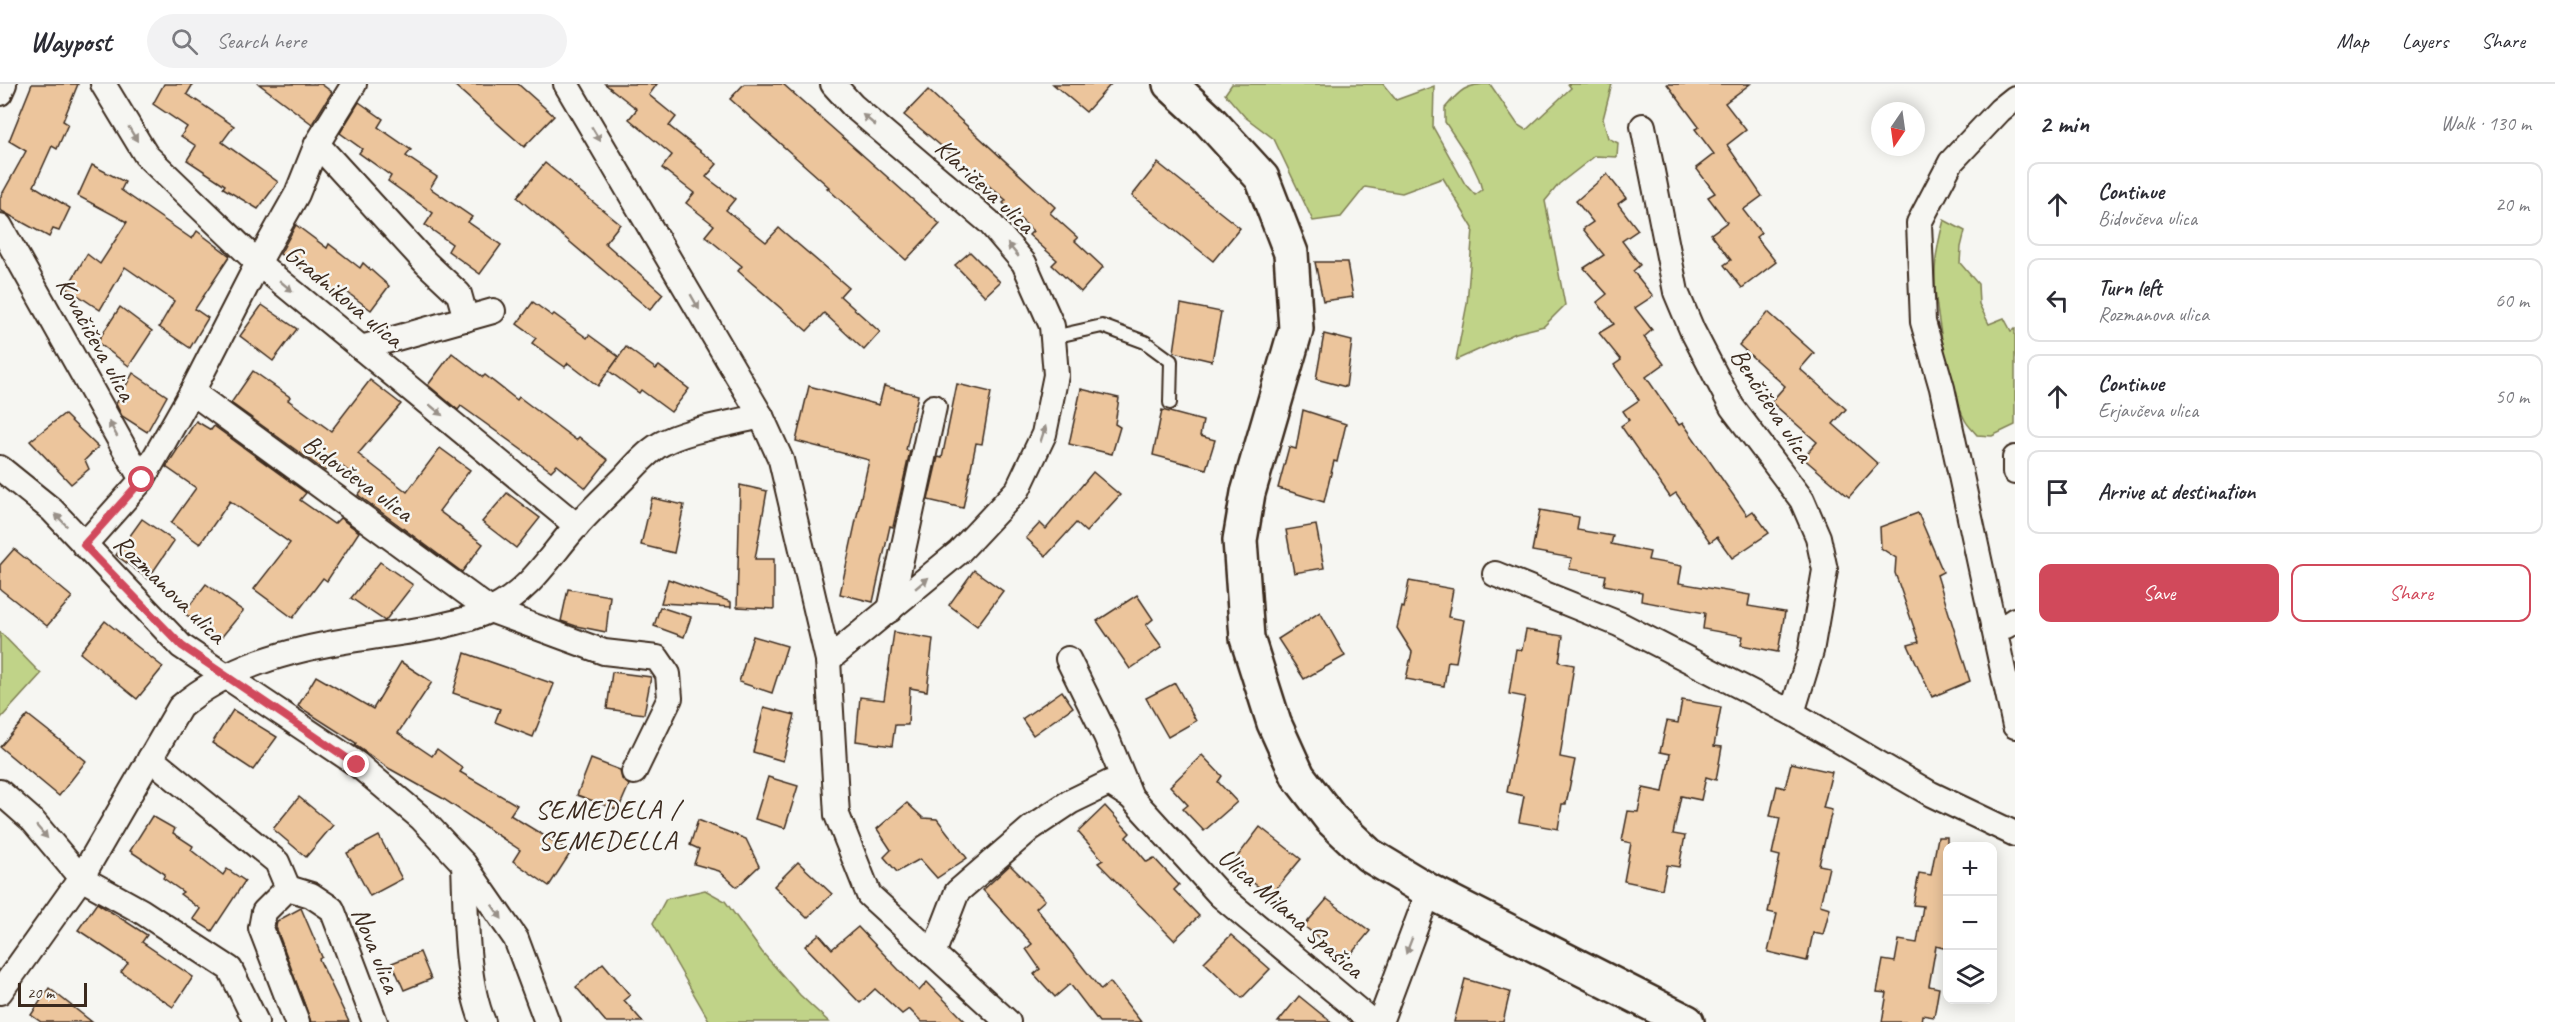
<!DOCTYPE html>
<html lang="en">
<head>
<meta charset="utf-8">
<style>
	body { margin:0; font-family:Caveat,sans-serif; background:#f2f2f3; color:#2b2b33 }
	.controls { position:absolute; right:18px; bottom:18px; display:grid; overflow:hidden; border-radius:12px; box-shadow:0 3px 15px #0003 }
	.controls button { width:54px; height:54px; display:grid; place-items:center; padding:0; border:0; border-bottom:2px solid #e1e1e2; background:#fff; color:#2b2b33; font:30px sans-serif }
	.compass { position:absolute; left:1871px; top:18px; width:54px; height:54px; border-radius:50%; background:#fff; box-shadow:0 3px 15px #0003; rotate:193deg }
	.scale { position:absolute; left:18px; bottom:15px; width:69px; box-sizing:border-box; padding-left:6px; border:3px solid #3b2a1e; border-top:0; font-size:16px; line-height:21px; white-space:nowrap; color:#3b2a1e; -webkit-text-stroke:4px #f6f6f2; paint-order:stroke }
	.stop { position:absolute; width:18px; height:18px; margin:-14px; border:4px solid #d1495b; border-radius:50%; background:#fff }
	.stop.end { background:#d1495b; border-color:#fff; box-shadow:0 2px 6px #0008 }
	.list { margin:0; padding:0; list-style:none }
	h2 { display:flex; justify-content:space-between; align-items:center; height:78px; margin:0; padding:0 24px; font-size:26px }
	h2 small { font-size:20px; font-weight:400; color:#7c7c81 }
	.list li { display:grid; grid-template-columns:39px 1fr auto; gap:18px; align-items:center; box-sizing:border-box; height:84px; margin:0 12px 12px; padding:0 12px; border:2px solid #e1e1e2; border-radius:12px }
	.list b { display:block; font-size:22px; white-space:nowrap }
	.list p { margin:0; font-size:20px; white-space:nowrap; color:#7c7c81 }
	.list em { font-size:20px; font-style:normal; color:#7c7c81 }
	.actions { display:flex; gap:12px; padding:18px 24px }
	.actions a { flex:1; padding:14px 0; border:2px solid #d1495b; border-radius:12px; text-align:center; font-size:21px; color:#d1495b }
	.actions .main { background:#d1495b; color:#fff }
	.icon { flex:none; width:33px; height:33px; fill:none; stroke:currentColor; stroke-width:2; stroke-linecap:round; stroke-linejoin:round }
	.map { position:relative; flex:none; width:2015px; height:938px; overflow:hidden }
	header { display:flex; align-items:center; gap:36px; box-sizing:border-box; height:84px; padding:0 30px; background:#fff; border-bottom:2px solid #e1e1e2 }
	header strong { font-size:28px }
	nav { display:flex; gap:33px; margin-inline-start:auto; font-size:21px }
	.search { width:420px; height:54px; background:#f2f2f3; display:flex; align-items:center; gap:15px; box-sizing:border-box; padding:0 21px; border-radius:33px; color:#7c7c81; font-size:22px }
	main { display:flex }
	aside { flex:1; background:#fff }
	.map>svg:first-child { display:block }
</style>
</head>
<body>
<header>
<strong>Waypost</strong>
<div class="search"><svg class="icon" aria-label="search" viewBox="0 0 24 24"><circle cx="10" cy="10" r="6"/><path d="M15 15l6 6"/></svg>Search here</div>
<nav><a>Map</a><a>Layers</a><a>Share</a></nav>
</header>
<main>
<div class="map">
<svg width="2015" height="938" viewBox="0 0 2015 938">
	<rect width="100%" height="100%" fill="#f6f6f2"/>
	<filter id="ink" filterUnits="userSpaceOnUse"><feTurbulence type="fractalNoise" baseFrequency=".0167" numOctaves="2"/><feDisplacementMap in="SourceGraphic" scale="12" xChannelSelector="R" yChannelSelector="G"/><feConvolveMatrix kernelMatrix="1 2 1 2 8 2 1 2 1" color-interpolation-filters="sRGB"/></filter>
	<g filter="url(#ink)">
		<g fill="#c0d388" stroke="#7e7e53" stroke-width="1.5">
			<path d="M1232 0H1383L1396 16 1434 2 1433 43 1465 100 1475 111 1482 106 1479 95 1470 76 1445 38V24C1460 6 1466 0 1490 0L1518 41 1526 46 1571 4 1568 0H1612L1603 35 1608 54 1618 59 1617 73 1595 72 1559 100 1545 117 1565 221 1544 242 1516 249 1456 276 1467 220 1473 144 1443 94 1402 109 1365 103 1341 133 1313 137 1274 55 1245 33 1225 10Z"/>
			<path d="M1944 136 1965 147 1961 163 1960 179 1978 200 1979 220 1989 240 2004 234 2011 247 2015 245V341L1992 352 1977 351C1973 346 1968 342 1965 336 1950 309 1934 223 1935 191 1935 172 1939 154 1944 136Z"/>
			<polygon points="0,548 41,590 0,635"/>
			<polygon points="705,806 725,817 762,868 800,911 829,938 710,938 653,839 666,815"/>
		</g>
		<g fill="#ecc59c" stroke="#3b2a1e" stroke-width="1.5">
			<polygon points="32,0 78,0 63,37 68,40 57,65 52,62 34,102 70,124 59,147 53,145 49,153 0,126 0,114 26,67 9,57"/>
			<polygon points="164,0 193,0 187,10 234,42 222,58 278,98 258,125 223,104 225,101 187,76 196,62 181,52 187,43 153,20"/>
			<polygon points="259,0 321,0 332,8 312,40"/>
			<polygon points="453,0 518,0 554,32 524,63"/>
			<polygon points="605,0 657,0 649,11 676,33 669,42 717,80 706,93 735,115 726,126 766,158 779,144 848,203 840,212 880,248 864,266 824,229 807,247 738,187 742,182 705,152 714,141 686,119 694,109 662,84 672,71 629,35 637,25"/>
			<polygon points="744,0 783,0 940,140 906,176 827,104 829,103 730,15"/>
			<polygon points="1053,0 1111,0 1086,28"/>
			<polygon points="1667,0 1750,0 1725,19 1746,46 1727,61 1762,112 1743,126 1761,149 1756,153 1776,178 1742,204 1724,181 1731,176 1711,150 1727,138 1708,113 1715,109 1696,84 1714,70 1695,45 1699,43"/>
			<polygon points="928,6 1055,123 1050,129 1078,154 1075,157 1103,183 1081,208 1052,181 1057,176 1029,151 1033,147 1003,119 1006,116 904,31"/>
			<polygon points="359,18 383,35 378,43 411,66 406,72 437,93 430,104 472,133 468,138 501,161 480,190 448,167 452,160 425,141 433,129 388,97 391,92 359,69 362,65 340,49"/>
			<polygon points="545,79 620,140 605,159 663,210 650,226 517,113"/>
			<polygon points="1158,79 1240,144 1213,177 1132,112"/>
			<polygon points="92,81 125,98 121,106 192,155 197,147 230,172 195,225 208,234 190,264 159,243 174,217 125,183 100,226 67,204 87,170 100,180 127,138 78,112"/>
			<polygon points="1607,90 1626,114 1618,120 1638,146 1622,157 1640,181 1633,187 1653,212 1635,224 1652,246 1644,253 1664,280 1646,293 1679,341 1683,339 1747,431 1753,427 1769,449 1732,474 1717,453 1710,458 1676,409 1670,413 1621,342 1629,336 1623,327 1639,316 1614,281 1621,276 1599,249 1614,240 1597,218 1607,210 1584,184 1604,171 1583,145 1593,138 1576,117"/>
			<polygon points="296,141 327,164 329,160 360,184 363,179 389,202 371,226 344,206 340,211 280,170"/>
			<polygon points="970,168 1000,198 985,212 955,181"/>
			<polygon points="1315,178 1347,178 1353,213 1323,217"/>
			<polygon points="533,218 552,232 554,230 587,254 589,251 619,273 598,302 568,279 565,283 532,259 536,254 517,240"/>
			<polygon points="1181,220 1221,228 1212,277 1174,268"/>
			<polygon points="262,221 297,245 273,277 240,252"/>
			<polygon points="120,223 152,247 129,282 97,258"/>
			<polygon points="1768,228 1814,269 1800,285 1846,325 1833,340 1878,380 1849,413 1803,374 1817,358 1771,318 1785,302 1739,261"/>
			<polygon points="1324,250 1352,257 1346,303 1316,295"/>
			<polygon points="626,263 656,285 659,282 689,305 671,328 641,306 639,309 609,287"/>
			<polygon points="452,269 483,293 485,291 517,316 519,313 576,356 579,353 608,376 586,404 557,381 551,387 461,322 458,326 428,301"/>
			<polygon points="253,287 290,313 288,316 331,347 370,296 401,320 358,370 407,408 440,364 470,386 439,427 483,460 462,488 358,411 366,401 334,376 325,387 231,319"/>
			<polygon points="133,289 167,312 147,348 122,332 116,320"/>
			<polygon points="957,300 991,308 982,360 976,359 963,424 928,416 938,373 942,374"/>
			<polygon points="809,302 879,321 884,302 918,311 906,366 910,367 893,443 890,442 873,518 840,510 869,376 796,357"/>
			<polygon points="1081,305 1119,314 1115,340 1120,343 1112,370 1069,360"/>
			<polygon points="1162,326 1203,337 1200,352 1215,356 1206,385 1153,371"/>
			<polygon points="1303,326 1346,340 1337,378 1334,377 1324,418 1278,404 1289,363 1296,365"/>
			<polygon points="64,330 98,363 85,376 89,385 71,400 30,357"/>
			<polygon points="196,337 211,346 214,342 306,409 300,416 334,440 340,434 359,448 327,497 323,494 293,534 254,505 290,459 230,417 200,460 171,439 196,404 166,383"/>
			<polygon points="1093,388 1120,411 1086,448 1076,439 1046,472 1026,454 1040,439 1046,445"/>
			<polygon points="740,401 767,407 755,475 774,475 774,525 737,523"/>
			<polygon points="507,409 540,434 516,464 482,438"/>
			<polygon points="652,414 684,421 674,469 641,461"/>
			<polygon points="1540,426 1579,433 1577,446 1613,452 1611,460 1650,468 1648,476 1682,482 1679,499 1750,511 1748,522 1785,528 1778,568 1741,561 1743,552 1703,545 1705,529 1641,517 1642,508 1604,501 1606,491 1569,485 1572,474 1532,467"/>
			<polygon points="1918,429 1943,488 1937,491 1970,597 1932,613 1908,561 1919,558 1895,489 1896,474 1881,464 1880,443"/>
			<polygon points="142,435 174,457 148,495 116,471"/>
			<polygon points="1316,441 1324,484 1294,489 1286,446"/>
			<polygon points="14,465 72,513 47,542 0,505 0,481"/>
			<polygon points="380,478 413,501 385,537 351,514"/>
			<polygon points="974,486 1003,507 977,542 949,521"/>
			<polygon points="668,495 731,518 731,523 661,519"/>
			<polygon points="1409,497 1453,505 1448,533 1464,536 1456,578 1448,577 1444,602 1406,595 1412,568 1397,544 1402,523 1404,524"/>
			<polygon points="206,500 243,527 220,555 184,529"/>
			<polygon points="568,505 610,512 606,548 576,542 561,537"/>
			<polygon points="1137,511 1153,535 1146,541 1162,563 1130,585 1097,537"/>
			<polygon points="660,523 691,533 684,553 654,542"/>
			<polygon points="1320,528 1345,572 1304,595 1278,555"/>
			<polygon points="105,537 163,583 137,615 80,569"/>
			<polygon points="1526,546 1563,552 1559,578 1574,581 1560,673 1575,676 1566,720 1562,720 1558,745 1519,738 1524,712 1507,708 1525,613 1509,610 1516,565 1522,566"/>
			<polygon points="894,548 933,555 927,607 910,604 908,641 895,641 892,662 856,657 860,613 884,616"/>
			<polygon points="753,552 787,562 772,609 739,598"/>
			<polygon points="465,569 554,600 533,653 495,638 500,625 453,609"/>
			<polygon points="401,578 432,598 398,649 432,672 437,665 463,684 460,688 517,721 510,731 571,768 549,802 513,777 520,766 442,714 390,685 355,661 356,659 298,622 316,592 373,625"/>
			<polygon points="612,588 651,593 644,630 607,625"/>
			<polygon points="1175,599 1196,637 1168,653 1146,614"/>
			<polygon points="1062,607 1073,623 1033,651 1022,635"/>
			<polygon points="1682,616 1721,623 1714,662 1722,663 1716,696 1706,693 1701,716 1681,712 1673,750 1685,752 1679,783 1667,781 1662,805 1624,797 1631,759 1622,757 1628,727 1638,728 1643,704 1663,708 1670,670 1660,668 1667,637 1678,639"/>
			<polygon points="764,623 795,631 783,677 753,668"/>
			<polygon points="233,626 277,653 253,686 212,659"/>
			<polygon points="28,631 86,677 59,712 0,663"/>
			<polygon points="1202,671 1222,692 1218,698 1237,718 1204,747 1183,725 1188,721 1170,702"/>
			<polygon points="591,675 620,686 622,695 629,701 618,726 577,711"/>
			<polygon points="1791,679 1832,688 1823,724 1832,726 1819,781 1829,783 1820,821 1830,824 1823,851 1813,849 1807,877 1768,868 1777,830 1768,828 1780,772 1772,770 1780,734 1770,732 1777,702 1785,704"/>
			<polygon points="768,693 798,702 785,744 755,735"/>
			<polygon points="299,713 333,741 306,773 273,745"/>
			<polygon points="907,719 923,734 937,735 967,774 937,794 920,775 897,788 884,773 891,766 877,745"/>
			<polygon points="1105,722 1130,749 1126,753 1147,778 1154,774 1179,801 1174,806 1199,832 1174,856 1098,779 1103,776 1078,748"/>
			<polygon points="152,732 175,745 173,749 193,762 191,766 223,791 227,785 245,797 212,847 193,835 200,825 180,810 183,808 163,794 165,790 130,767"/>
			<polygon points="698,736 746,755 759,782 737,803 719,787 694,780 699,765 690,761"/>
			<polygon points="1260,743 1301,775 1270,812 1231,781"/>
			<polygon points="379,752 402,795 370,812 347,769"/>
			<polygon points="1938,753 1947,753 1947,865 1936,862 1929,902 1939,904 1934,933 1922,931 1921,938 1882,938 1887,909 1877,908 1883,876 1895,878 1899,856 1917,859 1923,822 1913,821 1919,789 1931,791"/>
			<polygon points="798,778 832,810 807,834 774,802"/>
			<polygon points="1010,781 1045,816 1036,824 1101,906 1110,898 1141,938 1099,938 1070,900 1055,913 1034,890 1040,885 1026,865 1032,860 983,806"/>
			<polygon points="1327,815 1370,847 1346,876 1304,842"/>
			<polygon points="97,819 147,851 142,858 193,893 173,923 121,888 128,879 78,846"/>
			<polygon points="301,824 322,873 319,875 349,938 311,938 276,843 277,837"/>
			<polygon points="858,843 919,907 927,898 966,938 922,938 909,925 902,930 875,905 860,919 805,862 819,850 832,865"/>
			<polygon points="1231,851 1270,885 1242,914 1204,878"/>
			<polygon points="420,868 431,895 404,906 392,879"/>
			<polygon points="603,879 630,911 624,916 643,938 606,938 576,903"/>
			<polygon points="1465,895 1510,908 1503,938 1454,938"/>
			<polygon points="49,904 92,938 41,938 31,931"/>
			<polygon points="1299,912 1331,938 1278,938"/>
		</g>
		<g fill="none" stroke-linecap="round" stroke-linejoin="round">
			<g stroke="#3b2a1e" stroke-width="16">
				<polyline id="lane" points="1053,253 1102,242 1145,258 1171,277 1170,319"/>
			</g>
			<g stroke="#3b2a1e" stroke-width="28">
				<g id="street">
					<polyline points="103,0 146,71 258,179 577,442"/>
					<polyline points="566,0 761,332 781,376 828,576 837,731 869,811 1008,938"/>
					<polyline points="0,9 4,0"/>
					<polyline points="2015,14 2000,26 1951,78 1919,139 1923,238 1942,304 2015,642"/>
					<polyline points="1643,42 1676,208 1692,246 1732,323 1802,416 1818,453 1825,486 1811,567 1792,629"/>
					<polyline points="317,60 426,179 459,210 466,235"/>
					<polyline points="0,142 142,396"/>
					<polyline points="361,264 493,227"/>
					<polyline points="192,308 490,526 604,568 657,574 668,590 670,614 634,688"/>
					<polyline points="2015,374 2015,388"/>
					<polyline points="0,384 52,426 181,562 357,680 421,734 464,780 516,855 547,938"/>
					<polyline points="84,461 142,396 192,308 258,179 297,110 317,60 354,0"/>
					<polyline points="1495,490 1619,540 1792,629 1931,710 2015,750"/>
					<polyline points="890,526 934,323"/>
					<polyline points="1993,542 2006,542 2015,536"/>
					<polyline points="1068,575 1106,652 1131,713 1220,811 1372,938"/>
					<polyline points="828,576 959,468 1018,405 1044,350 1056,291 1052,242 1024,179 989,138 853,22 833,0"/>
					<polyline points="150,674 277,778 288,804 264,828 261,844 297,938"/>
					<polyline points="0,708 33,737 81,794 141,827 230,885 256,938"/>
					<path d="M464 780C466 827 465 896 483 938"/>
					<polyline points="288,804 311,811 332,825 375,938"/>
					<polyline points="933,870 957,808 1031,744 1070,718 1109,699 1131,713"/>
					<path d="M0 908 81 794 180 623C228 582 289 566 351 556 398 548 448 546 493 525 528 508 548 475 573 446 589 428 607 411 624 394 634 383 647 368 661 360 688 345 731 340 761 332"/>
					<polyline points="1380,938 1429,807"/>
				</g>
			</g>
			<g stroke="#3b2a1e" stroke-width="38">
				<polyline id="secondary" points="1170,0 1209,36 1262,94 1291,169 1296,245 1248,409 1240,456 1247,554 1274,639 1298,692 1331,735 1369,771 1429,807 1687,938"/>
			</g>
			<use href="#lane" stroke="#f6f6f2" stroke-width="12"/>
			<use href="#street" stroke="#f6f6f2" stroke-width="24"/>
			<use href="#secondary" stroke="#f6f6f2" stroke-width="33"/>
		</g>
		<defs><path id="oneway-solid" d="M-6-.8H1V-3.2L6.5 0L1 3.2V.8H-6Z" transform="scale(1.5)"/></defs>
		<g fill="#989088">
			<use href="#oneway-solid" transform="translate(869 36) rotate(-140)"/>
			<use href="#oneway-solid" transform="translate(133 50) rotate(59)"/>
			<use href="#oneway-solid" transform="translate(596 50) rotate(59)"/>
			<use href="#oneway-solid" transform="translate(1013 166) rotate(-130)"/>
			<use href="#oneway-solid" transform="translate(286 202) rotate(40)"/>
			<use href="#oneway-solid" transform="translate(695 218) rotate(60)"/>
			<use href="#oneway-solid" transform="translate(436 326) rotate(40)"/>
			<use href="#oneway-solid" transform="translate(113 345) rotate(-119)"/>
			<use href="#oneway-solid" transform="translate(1043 350) rotate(-72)"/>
			<use href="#oneway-solid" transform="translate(61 436) rotate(-134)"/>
			<use href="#oneway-solid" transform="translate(922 499) rotate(-40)"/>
			<use href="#oneway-solid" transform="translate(42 748) rotate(49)"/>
			<use href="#oneway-solid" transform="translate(497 828) rotate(55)"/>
			<use href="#oneway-solid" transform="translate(1409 862) rotate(111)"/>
		</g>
	</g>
	<g fill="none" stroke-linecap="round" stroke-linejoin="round" filter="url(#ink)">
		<polyline stroke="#d1495b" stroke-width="8" points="142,396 84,461 182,562 357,681"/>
	</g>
	<g text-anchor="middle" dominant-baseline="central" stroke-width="5" stroke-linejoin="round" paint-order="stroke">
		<g font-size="26" fill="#3b2a1e" stroke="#f6f6f2">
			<text transform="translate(985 102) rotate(43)">Klaričeva ulica</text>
			<text transform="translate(344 212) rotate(40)">Gradnikova ulica</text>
			<text transform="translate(96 255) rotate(61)">Kovačičeva ulica</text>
			<text transform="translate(1772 321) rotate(57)">Benčičeva ulica</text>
			<text transform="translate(358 394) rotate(36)">Bidovčeva ulica</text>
			<text transform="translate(170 505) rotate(44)">Rozmanova ulica</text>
			<text transform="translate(1291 829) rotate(41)">Ulica Milana Spašica</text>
			<text transform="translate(376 866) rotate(68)">Nova ulica</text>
		</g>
		<g font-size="27" letter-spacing="1.5" fill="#3b2a1e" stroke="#f6f6f2">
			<text x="608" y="725">SEMEDELA /<tspan x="608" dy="31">SEMEDELLA</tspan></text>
		</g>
	</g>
</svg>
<div class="controls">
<button>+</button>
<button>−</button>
<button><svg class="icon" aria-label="layers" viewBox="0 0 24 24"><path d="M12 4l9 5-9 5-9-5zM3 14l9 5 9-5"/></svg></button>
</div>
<svg class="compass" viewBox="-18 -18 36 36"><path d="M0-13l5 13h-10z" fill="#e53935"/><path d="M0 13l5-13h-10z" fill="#7c7c81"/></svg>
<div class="scale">20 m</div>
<div class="stop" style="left:142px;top:396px"></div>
<div class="stop end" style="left:357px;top:681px"></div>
</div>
<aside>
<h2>2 min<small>Walk · 130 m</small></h2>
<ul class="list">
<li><svg class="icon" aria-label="ahead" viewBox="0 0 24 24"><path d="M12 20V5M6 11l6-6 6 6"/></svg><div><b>Continue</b><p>Bidovčeva ulica</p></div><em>20 m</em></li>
<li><svg class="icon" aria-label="left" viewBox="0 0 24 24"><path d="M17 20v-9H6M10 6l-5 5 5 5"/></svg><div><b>Turn left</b><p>Rozmanova ulica</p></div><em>60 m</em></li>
<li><svg class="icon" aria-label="ahead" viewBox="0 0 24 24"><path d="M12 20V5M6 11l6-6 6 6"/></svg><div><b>Continue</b><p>Erjavčeva ulica</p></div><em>50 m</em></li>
<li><svg class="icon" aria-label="arrive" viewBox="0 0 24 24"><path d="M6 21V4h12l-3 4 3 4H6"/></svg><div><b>Arrive at destination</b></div></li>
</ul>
<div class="actions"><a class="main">Save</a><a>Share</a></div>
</aside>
</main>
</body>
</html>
